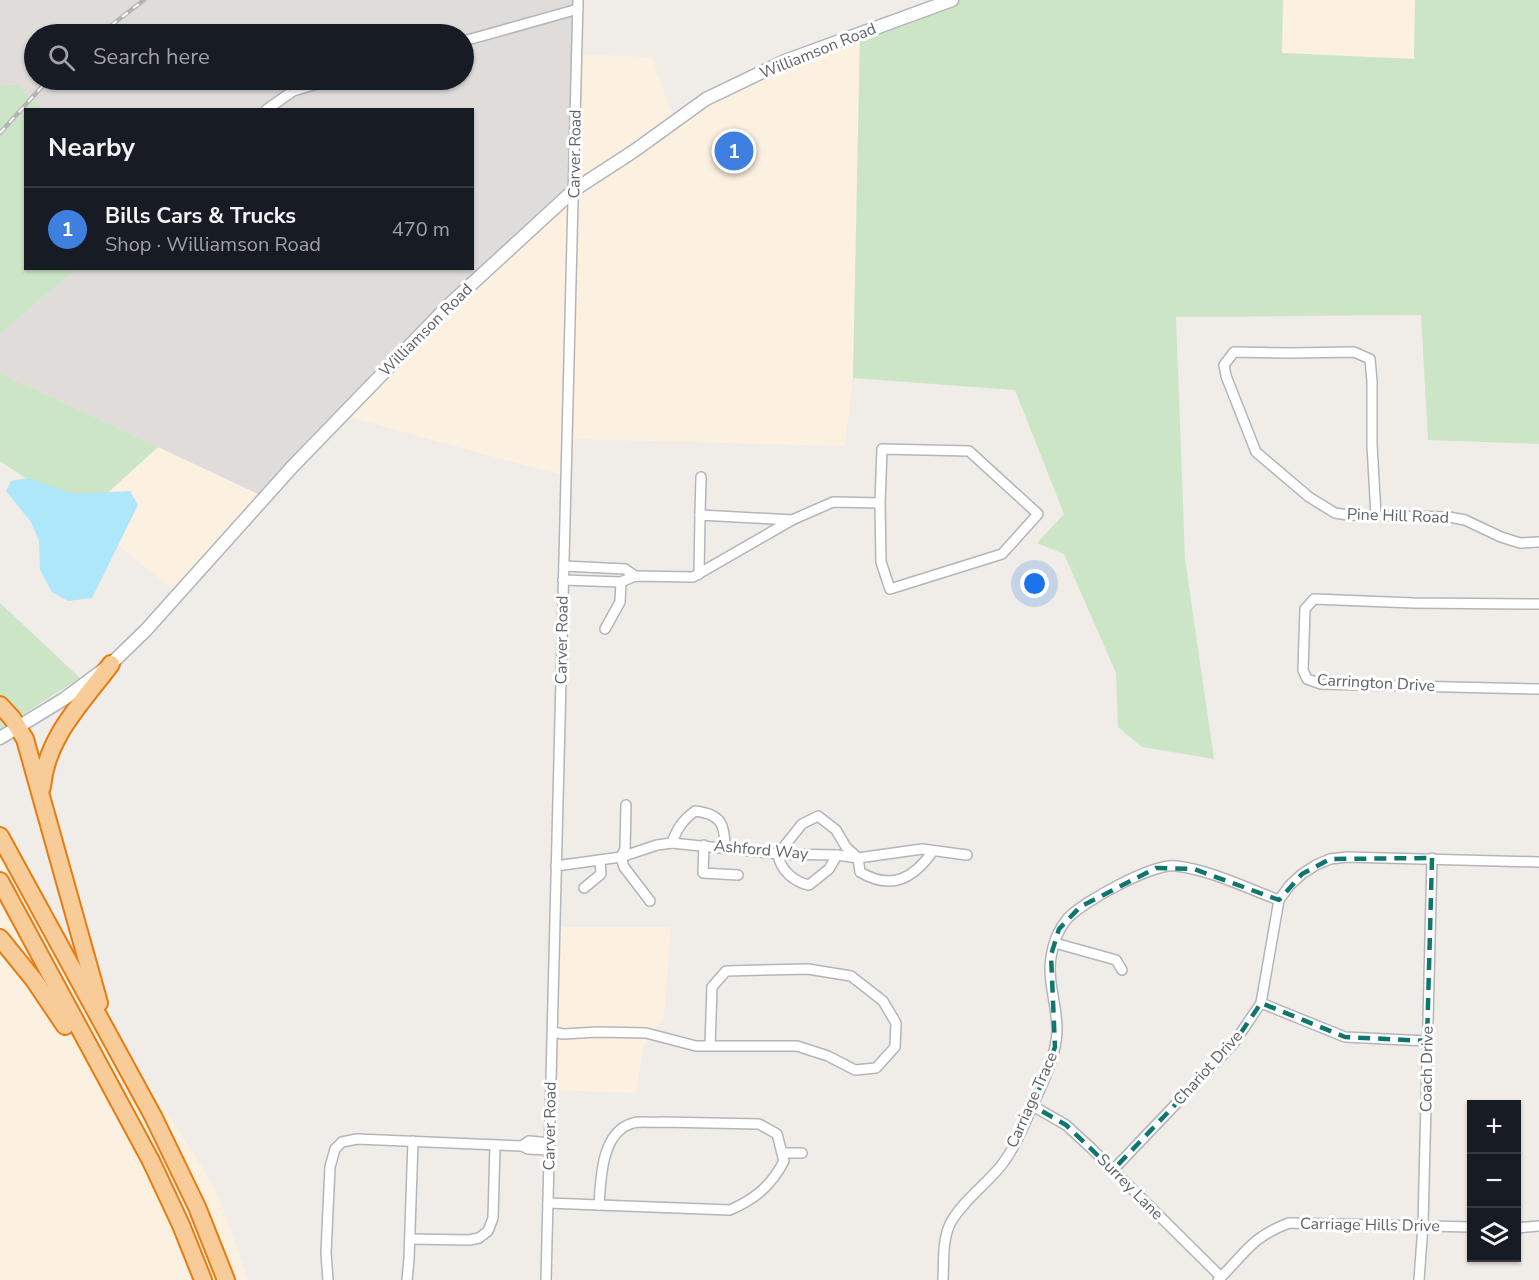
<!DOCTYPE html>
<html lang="en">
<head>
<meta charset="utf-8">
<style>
	body { margin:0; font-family:"Nunito Sans",sans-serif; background:#20242c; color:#f1f3f6 }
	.controls { position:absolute; right:18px; bottom:18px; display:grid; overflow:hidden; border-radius:0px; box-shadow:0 2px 4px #0004 }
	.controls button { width:54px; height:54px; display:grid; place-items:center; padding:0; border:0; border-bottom:2px solid #363941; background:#171b24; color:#f1f3f6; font:30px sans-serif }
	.you { position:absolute; left:1035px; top:584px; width:21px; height:21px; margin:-15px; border:4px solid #fff; border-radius:50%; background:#1a73e8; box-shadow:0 0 0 9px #1a73e833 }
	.badge { display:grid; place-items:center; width:39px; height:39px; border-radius:50%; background:#2563eb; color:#fff; font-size:20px; font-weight:700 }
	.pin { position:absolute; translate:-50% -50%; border:3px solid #fff; box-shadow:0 2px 6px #0006 }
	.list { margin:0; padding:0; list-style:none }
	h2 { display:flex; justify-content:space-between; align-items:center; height:78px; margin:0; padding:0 24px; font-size:26px }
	h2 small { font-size:20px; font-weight:400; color:#9ea1a6 }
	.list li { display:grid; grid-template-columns:39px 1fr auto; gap:18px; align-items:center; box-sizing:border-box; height:84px; padding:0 24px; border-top:2px solid #363941 }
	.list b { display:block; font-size:22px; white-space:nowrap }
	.list p { margin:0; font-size:20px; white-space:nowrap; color:#9ea1a6 }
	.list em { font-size:20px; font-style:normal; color:#9ea1a6 }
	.icon { flex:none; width:33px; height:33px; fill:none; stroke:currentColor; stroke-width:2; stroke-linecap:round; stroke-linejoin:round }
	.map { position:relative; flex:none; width:1539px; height:1280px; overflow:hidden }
	.search { position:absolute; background:#171b24; box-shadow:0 2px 4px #0004; left:24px; top:24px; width:450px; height:66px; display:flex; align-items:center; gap:15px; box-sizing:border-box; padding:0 21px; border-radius:33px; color:#9ea1a6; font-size:22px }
	.panel { position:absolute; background:#171b24; box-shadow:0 2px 4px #0004; left:24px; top:108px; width:450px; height:162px; border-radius:0px }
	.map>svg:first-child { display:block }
</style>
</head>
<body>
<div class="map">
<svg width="1539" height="1280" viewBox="0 0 1539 1280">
	<rect width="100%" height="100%" fill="#f0ece8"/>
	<g fill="#fcf0e0">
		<polygon points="1283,0 1415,0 1414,59 1281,53"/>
		<polygon points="860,34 853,378 845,446 570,439 568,477 341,415 574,188 576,54 652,57 675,124 784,59"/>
		<polygon points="158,447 260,495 172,589 82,516"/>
		<polygon points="0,851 216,1189 248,1280 0,1280"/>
		<polygon points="552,927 671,927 664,1018 644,1045 636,1093 546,1090"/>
	</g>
	<path fill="#dfdcda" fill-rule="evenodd" d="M0 0H577L574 188 260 495 0 373V334L76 269 472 268V110L43 109 18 85 0 84ZM34 34H464V80H34Z"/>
	<g fill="#cce5c6">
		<polygon points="940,0 1283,0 1282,53 1414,59 1415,0 1539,0 1539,444 1428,440 1421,315 1176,317 1185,559 1214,759 1142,747 1118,727 1116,673 1064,554 1037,543 1064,514 1015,390 853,378 860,34"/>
		<polygon points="0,84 18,85 43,109 26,110 26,268 76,269 0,334"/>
		<polygon points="0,373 158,447 82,516 0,461"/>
		<polygon points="0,603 80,678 0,729"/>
	</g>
	<polygon fill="#aee7fa" points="28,478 74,494 130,491 138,505 92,598 68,601 52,592 40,570 39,541 31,522 6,491 11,481"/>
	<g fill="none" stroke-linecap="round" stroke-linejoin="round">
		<g stroke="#b3b6b9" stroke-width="12">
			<g id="street">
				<polyline points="464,41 578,9"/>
				<polyline points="266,110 293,91 331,80"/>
				<polyline points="700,515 701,477"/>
				<polyline points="1376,515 1372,445 1372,381 1370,359 1354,352 1291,353 1234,352 1224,365 1226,376 1256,452 1309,497 1335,513 1348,515 1449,517 1465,520 1501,537 1520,543 1539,542"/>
				<polyline points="564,566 625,569 635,576"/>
				<polyline points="699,574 700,515 792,520"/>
				<polyline points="563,580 621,582 635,576 693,577 792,520 833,502 880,503 882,449 969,451 1038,514 1002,554 890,589 881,562 880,503"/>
				<polyline points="1539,604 1413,603 1314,599 1305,609 1303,670 1307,679 1321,684 1539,689"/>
				<polyline points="605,629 620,602 621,582"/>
				<polyline points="626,805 625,849 621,857 624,867 650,901"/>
				<path d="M672 843C677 828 683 820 695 811 721 814 725 824 725 848"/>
				<polyline points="704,845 703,873 738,875"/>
				<path d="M837 855 829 869 809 885C794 882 780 870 778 854L802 824 818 816 836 830 846 847 858 858 860 872C892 891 914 878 933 851"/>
				<polyline points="556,866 621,857 657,845 672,843 778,854 837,855 858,858 922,849 967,855"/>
				<polyline points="584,888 601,874 600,861"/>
				<polyline points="1055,943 1116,960 1122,970"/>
				<polyline points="1261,1003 1345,1037 1427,1041"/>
				<polyline points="553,1032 563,1034 598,1032 646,1033 696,1046 797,1046 828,1056 855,1070 876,1068 895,1047 896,1023 883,1001 851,976 808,969 726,971 712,987 710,1046"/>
				<polyline points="1033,1106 1066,1125 1092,1149 1221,1277"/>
				<path d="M662 1122 759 1124 777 1134 784 1161C771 1186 755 1199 730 1210L599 1205C601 1178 601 1132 633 1123 642 1121 653 1123 662 1122Z"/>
				<polyline points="522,1146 529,1141 550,1143"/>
				<polyline points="783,1153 802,1153"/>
				<polyline points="1113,1170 1234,1043 1261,1003 1279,900 1290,885 1302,874 1316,865 1330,859 1347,857 1539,862"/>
				<polyline points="548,1203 599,1205"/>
				<polyline points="1516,1228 1539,1226"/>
				<polyline points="410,1239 469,1240 479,1238 488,1231 493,1218 495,1145"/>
				<polyline points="328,1280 326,1253 330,1167 335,1149 342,1142 357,1139 522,1146 528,1149 549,1150"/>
				<polyline points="407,1280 409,1259 413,1141"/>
				<polyline points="546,1280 578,0"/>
				<path d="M943 1280C944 1261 942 1239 951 1222 963 1201 985 1185 1000 1167 1014 1150 1023 1127 1032 1107 1043 1083 1057 1055 1057 1029 1057 1005 1047 980 1051 957 1053 943 1058 930 1067 919 1082 902 1153 863 1176 866 1211 870 1246 888 1279 900"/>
				<path d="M1218 1280C1245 1254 1251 1237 1289 1223L1472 1227"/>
				<polyline points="1419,1280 1423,1225 1432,858"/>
			</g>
		</g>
		<g stroke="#b2b6b9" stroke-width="15">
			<polyline id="secondary" points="0,738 64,699 111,664 146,630 293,466 451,303 574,190 634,151 706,99 785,61 952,0"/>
		</g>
		<g stroke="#e97b0f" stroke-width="20">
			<g id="highway">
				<polyline points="0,705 12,718 25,739 99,1003"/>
				<path d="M42 787C46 737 83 702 111 664"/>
				<polyline points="0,836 153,1116 197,1207 226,1280"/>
				<polyline points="0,881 151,1161 181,1225 203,1280"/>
				<polyline points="0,938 34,980 65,1026"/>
			</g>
		</g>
		<use href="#street" stroke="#fff" stroke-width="9"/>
		<use href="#secondary" stroke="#fff" stroke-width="12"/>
		<use href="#highway" stroke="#f7cc98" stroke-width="16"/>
		<g stroke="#b3b4b5" stroke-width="4.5">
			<g id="rail">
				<polyline points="100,34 144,0"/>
				<polyline points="0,133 48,80"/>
			</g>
		</g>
		<use href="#rail" stroke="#fff" stroke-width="2" stroke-dasharray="7" stroke-linecap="butt"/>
	</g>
	<path fill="none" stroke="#0f766e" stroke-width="4.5" stroke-dasharray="12 8" stroke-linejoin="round" d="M1432 858 1427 1041 1345 1037 1261 1003 1234 1043 1113 1170 1066 1125 1033 1106 1055 1047 1051 955 1059 929 1080 907 1156 868 1194 869 1279 900 1302 874 1330 859Z"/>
	<g text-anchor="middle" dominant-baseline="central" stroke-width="6" stroke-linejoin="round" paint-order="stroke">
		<g font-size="16" fill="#5f6467" stroke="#fff">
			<text transform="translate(818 51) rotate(-22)">Williamson Road</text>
			<text transform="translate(575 154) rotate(-89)">Carver Road</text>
			<text transform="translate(426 330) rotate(-45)">Williamson Road</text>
			<text transform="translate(1398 516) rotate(2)">Pine Hill Road</text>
			<text transform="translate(562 640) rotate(-89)">Carver Road</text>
			<text transform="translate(1376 683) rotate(3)">Carrington Drive</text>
			<text transform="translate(761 850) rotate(5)">Ashford Way</text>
			<text transform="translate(1208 1068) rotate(-48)">Chariot Drive</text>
			<text transform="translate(1427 1069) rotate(-89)">Coach Drive</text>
			<text transform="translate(1032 1100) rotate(-66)">Carriage Trace</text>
			<text transform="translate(550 1126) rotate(-89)">Carver Road</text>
			<text transform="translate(1130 1187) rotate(45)">Surrey Lane</text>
			<text transform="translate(1370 1225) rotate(1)">Carriage Hills Drive</text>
		</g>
	</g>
</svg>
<div class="controls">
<button>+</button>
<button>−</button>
<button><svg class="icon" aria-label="layers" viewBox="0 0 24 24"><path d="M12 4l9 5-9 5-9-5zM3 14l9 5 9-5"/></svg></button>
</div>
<div class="you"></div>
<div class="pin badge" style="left:734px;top:151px;background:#3f7fe0">1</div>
<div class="search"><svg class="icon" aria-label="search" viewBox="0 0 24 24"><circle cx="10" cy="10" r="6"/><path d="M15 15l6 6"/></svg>Search here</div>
<section class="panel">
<h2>Nearby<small></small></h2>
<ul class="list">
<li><span class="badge" style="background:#3f7fe0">1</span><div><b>Bills Cars &amp; Trucks</b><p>Shop · Williamson Road</p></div><em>470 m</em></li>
</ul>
</section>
</div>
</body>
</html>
